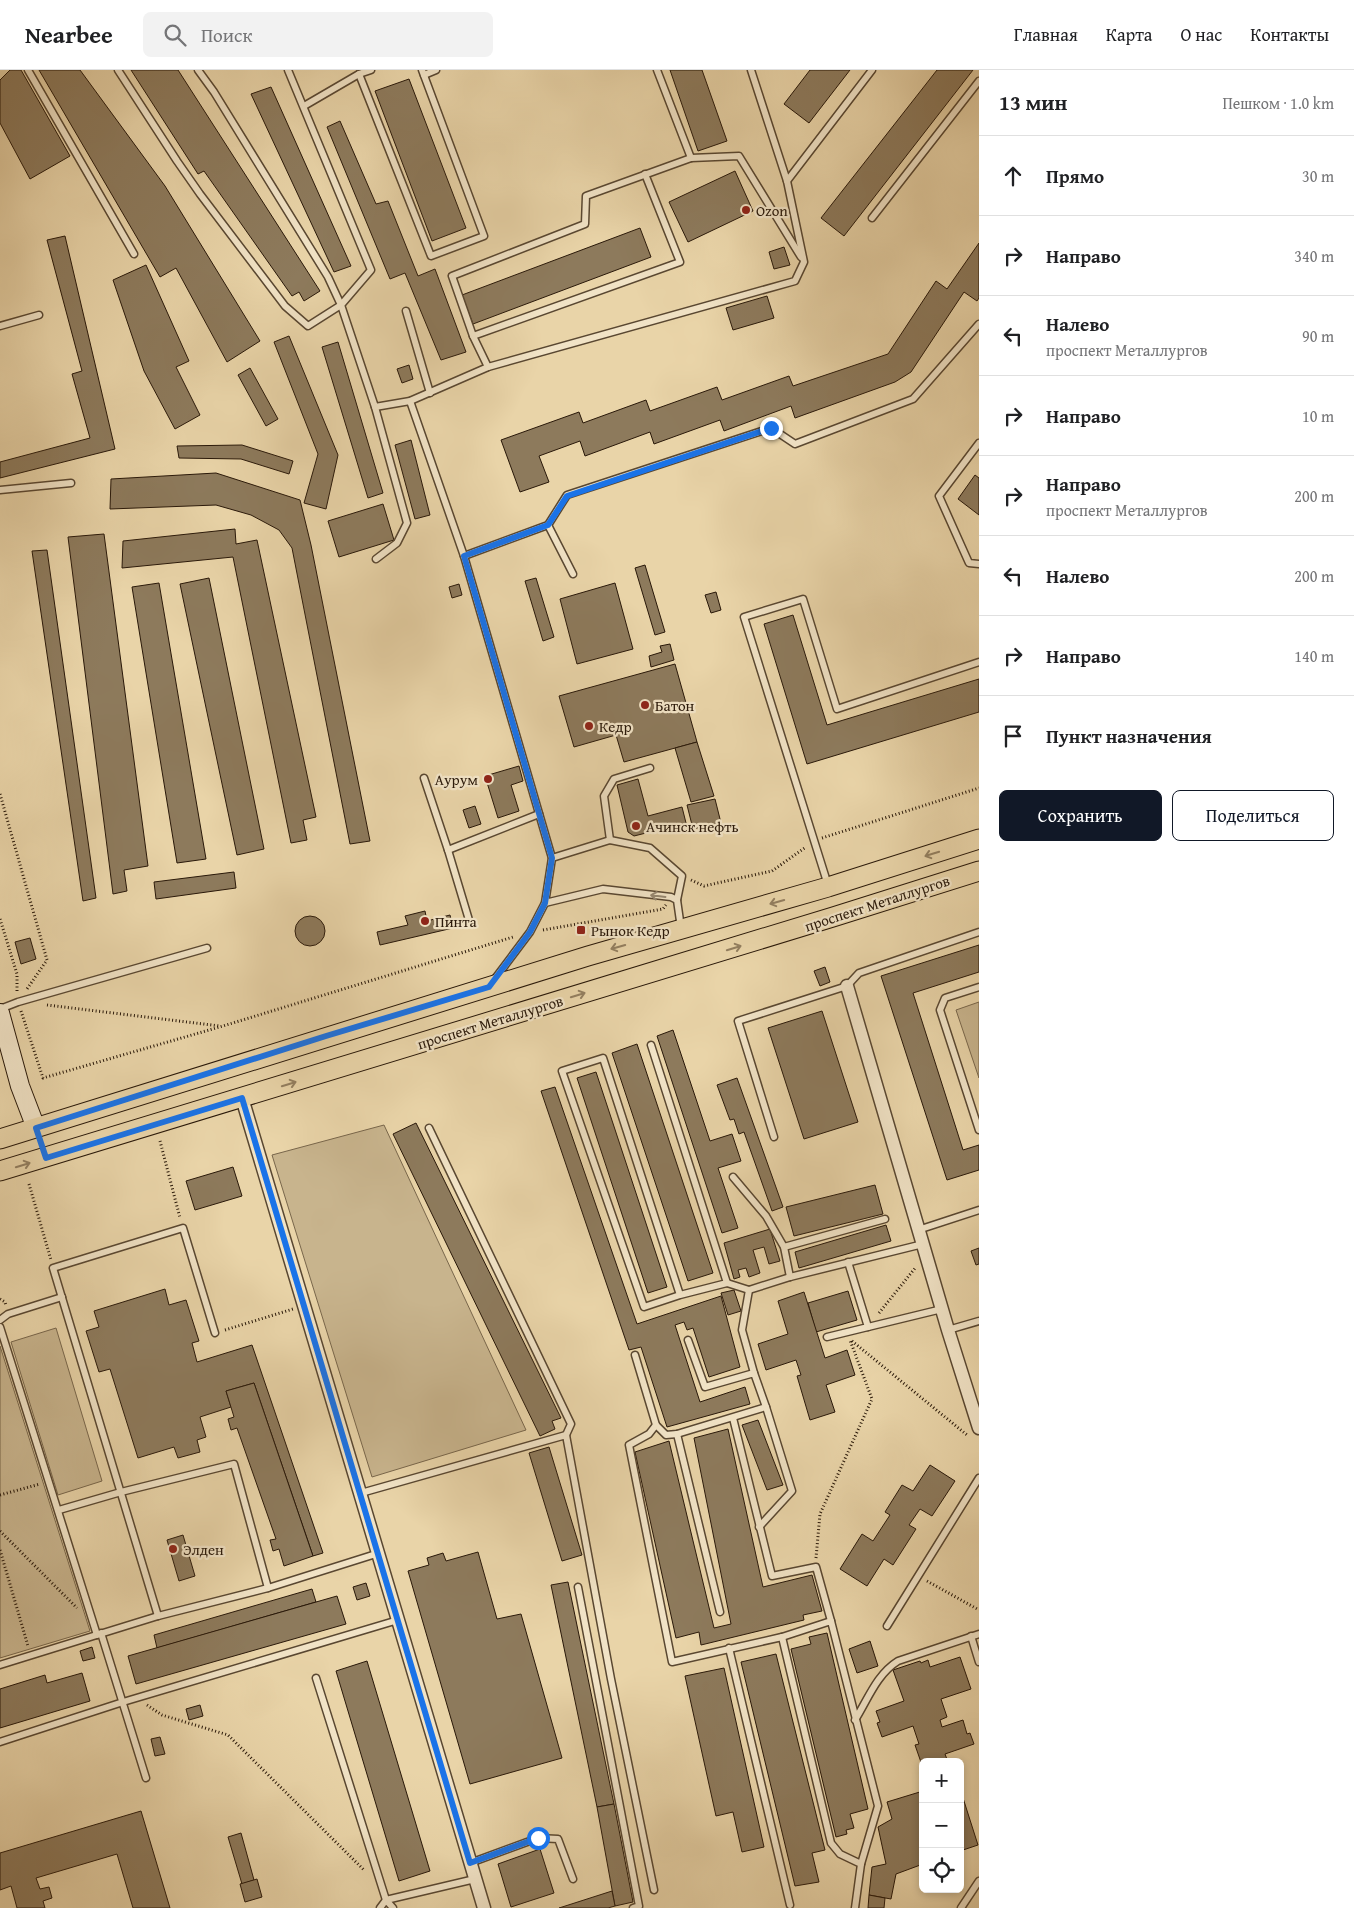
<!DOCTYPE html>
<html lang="ru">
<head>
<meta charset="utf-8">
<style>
	body { margin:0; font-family:"Gentium Book Plus",serif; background:#f2f2f2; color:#202124 }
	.controls { position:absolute; right:15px; bottom:15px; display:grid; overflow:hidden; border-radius:8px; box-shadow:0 2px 8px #0003 }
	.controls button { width:45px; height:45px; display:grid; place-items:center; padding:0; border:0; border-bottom:1px solid #e0e0e0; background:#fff; color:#202124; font:25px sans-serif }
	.stop { position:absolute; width:15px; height:15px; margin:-11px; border:4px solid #1a73e8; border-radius:50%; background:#fff }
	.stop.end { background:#1a73e8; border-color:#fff; box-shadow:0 1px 5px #0008 }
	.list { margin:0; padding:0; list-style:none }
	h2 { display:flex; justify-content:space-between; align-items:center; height:65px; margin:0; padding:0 20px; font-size:21px }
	h2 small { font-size:16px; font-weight:400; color:#757577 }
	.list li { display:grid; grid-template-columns:32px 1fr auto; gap:15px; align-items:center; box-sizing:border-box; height:80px; padding:0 20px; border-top:1px solid #e0e0e0 }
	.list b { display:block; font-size:19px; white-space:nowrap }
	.list p { margin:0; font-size:16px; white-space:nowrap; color:#757577 }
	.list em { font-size:16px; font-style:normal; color:#757577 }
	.actions { display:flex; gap:10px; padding:15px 20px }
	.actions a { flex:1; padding:11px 0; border:1px solid #111827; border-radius:8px; text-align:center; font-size:18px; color:#111827 }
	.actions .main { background:#111827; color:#fff }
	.icon { flex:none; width:28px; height:28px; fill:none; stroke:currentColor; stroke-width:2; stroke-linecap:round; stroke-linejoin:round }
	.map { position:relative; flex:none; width:979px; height:1838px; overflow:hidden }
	header { display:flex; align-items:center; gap:30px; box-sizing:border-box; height:70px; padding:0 25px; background:#fff; border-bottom:1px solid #e0e0e0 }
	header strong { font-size:24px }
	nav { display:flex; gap:28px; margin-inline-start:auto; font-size:18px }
	.search { width:350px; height:45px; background:#f2f2f2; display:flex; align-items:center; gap:12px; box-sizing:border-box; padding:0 18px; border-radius:8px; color:#757577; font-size:19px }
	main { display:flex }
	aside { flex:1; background:#fff }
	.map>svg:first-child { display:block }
</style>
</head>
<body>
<header>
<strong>Nearbee</strong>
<div class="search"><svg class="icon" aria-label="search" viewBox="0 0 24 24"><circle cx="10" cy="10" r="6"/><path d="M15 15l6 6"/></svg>Поиск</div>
<nav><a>Главная</a><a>Карта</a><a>О нас</a><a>Контакты</a></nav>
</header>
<main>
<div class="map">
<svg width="979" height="1838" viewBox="0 0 979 1838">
	<rect width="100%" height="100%" fill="#e9d4a8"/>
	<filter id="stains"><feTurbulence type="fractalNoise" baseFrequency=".004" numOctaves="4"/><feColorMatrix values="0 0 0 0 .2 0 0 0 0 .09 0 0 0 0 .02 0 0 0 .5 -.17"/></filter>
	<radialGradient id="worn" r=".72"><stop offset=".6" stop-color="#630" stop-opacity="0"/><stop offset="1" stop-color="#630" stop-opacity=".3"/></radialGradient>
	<g fill="#c8b48d" stroke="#78664b">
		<polygon points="979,932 979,1008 956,940"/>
		<polygon points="384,1055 526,1360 372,1407 272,1085"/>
		<polygon points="56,1258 102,1411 58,1425 11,1272"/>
		<polygon points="0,1276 90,1561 0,1588"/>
	</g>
	<g fill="#8d7a5c" stroke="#291809">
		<polygon points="10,0 21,0 70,86 30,109 0,53 0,10"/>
		<polygon points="39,0 80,0 165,116 260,271 227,292 176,198 160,207"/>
		<polygon points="131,0 178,0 320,221 304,231 299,222 292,226 204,101 198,104"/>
		<polygon points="670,0 702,0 727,71 698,81"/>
		<polygon points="810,0 850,0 809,53 784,34"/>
		<polygon points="937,0 973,0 844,166 821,148"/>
		<polygon points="409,9 466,158 432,171 375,21"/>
		<polygon points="271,17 351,196 334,202 251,24"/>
		<polygon points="340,51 376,134 388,131 418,206 435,199 466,282 441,290 405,203 390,209 327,57"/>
		<polygon points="735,101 753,141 688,172 669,132"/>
		<polygon points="640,158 651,187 473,254 462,225"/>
		<polygon points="65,166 115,379 0,408 0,392 90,368 72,304 82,301 47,170"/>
		<polygon points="979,173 979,228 977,231 964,222 911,302 895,312 795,348 791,336 724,361 720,350 654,374 650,362 585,386 580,371 539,386 549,412 520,422 501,370 579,342 583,353 646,330 650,341 717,317 722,330 789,306 793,316 888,284 936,211 947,219"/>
		<polygon points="784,177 790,195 774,199 769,182"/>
		<polygon points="146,195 189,291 176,297 200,345 175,359 144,301 113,210"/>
		<polygon points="767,226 774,248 733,260 726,238"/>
		<polygon points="289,266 338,385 326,439 304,433 318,384 274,272"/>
		<polygon points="338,272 383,423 368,428 322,277"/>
		<polygon points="409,295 413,309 402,313 397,299"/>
		<polygon points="250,298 278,349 266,356 238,305"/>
		<polygon points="411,370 430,445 415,449 395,375"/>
		<polygon points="242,375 293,391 289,404 241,389 179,388 177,376"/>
		<polygon points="216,403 300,430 311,475 370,771 350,774 292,478 279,460 251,445 216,435 110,439 111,409"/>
		<polygon points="975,405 979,408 979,445 958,429"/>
		<polygon points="383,434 394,470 339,487 328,451"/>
		<polygon points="235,459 236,474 257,470 316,747 303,750 307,770 291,773 233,487 122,498 123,471"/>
		<polygon points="104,464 148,796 124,800 127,821 113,824 68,467"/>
		<polygon points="47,480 96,828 83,831 32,481"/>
		<polygon points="645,495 665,562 655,565 635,498"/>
		<polygon points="209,508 264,779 237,785 180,514"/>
		<polygon points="536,508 554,567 543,571 525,511"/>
		<polygon points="159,513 206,789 177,793 132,517"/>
		<polygon points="615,513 633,579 577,594 560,529"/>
		<polygon points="459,514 462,525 452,528 449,517"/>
		<polygon points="716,522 721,540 711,543 705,525"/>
		<polygon points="793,545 827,655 979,609 979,642 807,694 764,554"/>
		<polygon points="670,574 674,590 651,597 649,586 662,582 660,576"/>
		<polygon points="675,594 697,672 624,692 616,665 574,677 559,626"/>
		<polygon points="697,672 714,726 691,732 675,678"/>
		<polygon points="519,696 523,711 511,715 519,741 498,748 485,706"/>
		<polygon points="638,709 648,746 682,737 686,753 634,766 628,762 617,715"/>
		<polygon points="715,729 721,753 693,759 687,735"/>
		<polygon points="475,736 481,754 469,758 463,740"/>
		<polygon points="234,802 236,818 156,829 154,812"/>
		<polygon points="425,841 427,851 450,845 453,858 380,875 377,862 408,855 405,846"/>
		<circle cx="310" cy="861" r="15"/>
		<polygon points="30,868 36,889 21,894 15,872"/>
		<polygon points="979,875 979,902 913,923 963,1080 979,1075 979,1100 947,1110 881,906"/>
		<polygon points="825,897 830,912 820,916 814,901"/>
		<polygon points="822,941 858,1052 804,1069 768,958"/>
		<polygon points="673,960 710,1071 732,1064 741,1091 718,1098 738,1158 722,1163 657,966"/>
		<polygon points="637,974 713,1203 688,1211 612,983"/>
		<polygon points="596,1002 667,1217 648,1223 577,1008"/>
		<polygon points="737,1008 783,1137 772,1141 744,1062 739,1064 734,1049 730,1050 717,1015"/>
		<polygon points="555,1017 637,1254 721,1226 740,1297 709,1307 693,1258 687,1260 684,1252 675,1255 700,1332 745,1317 750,1334 667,1357 641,1277 629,1280 541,1021"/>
		<polygon points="416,1053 561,1348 552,1351 555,1359 540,1366 393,1064"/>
		<polygon points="233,1097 242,1126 195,1140 186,1111"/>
		<polygon points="875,1115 883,1144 794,1166 786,1137"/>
		<polygon points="886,1155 891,1171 799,1198 795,1182"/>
		<polygon points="770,1159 780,1191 769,1194 764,1177 753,1180 760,1203 749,1207 746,1198 738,1200 740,1207 734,1209 724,1173"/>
		<polygon points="979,1178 979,1194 976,1195 971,1181"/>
		<polygon points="165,1219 169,1235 186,1230 199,1271 192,1273 197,1292 252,1275 323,1483 313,1486 254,1313 226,1321 231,1337 200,1347 206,1367 197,1370 200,1382 178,1388 174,1377 138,1388 110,1299 99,1302 86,1261 99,1257 94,1241"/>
		<polygon points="734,1220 741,1241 728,1245 721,1223"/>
		<polygon points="848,1221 857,1250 816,1262 808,1233"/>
		<polygon points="804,1222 825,1288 847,1280 855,1305 826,1315 835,1342 810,1350 797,1306 801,1305 796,1290 766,1300 758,1274 788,1264 778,1231"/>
		<polygon points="254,1313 313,1486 284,1496 279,1479 273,1481 270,1470 276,1469 237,1358 231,1360 228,1349 234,1347 226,1321"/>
		<polygon points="758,1350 783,1415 767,1420 742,1355"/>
		<polygon points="728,1359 763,1517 812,1505 822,1541 803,1545 804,1550 701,1575 699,1562 676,1568 635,1382 669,1371 714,1558 731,1554 694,1368"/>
		<polygon points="549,1377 582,1485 562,1491 529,1383"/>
		<polygon points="930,1395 955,1411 932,1446 920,1439 909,1455 916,1459 893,1495 884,1489 867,1516 840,1499 862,1464 873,1471 890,1445 885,1442 902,1415 913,1421"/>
		<polygon points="183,1465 195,1506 179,1511 167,1470"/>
		<polygon points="478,1482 497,1549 521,1544 562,1688 470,1714 408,1501 429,1495 427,1488 443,1483 446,1491"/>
		<polygon points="568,1512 614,1734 597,1737 551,1515"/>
		<polygon points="366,1513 370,1526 357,1530 353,1517"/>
		<polygon points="312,1519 316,1532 157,1578 154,1565"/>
		<polygon points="337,1526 346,1554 136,1614 128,1586"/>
		<polygon points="827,1563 868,1739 850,1744 854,1758 846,1760 847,1764 836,1767 791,1579 811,1574 809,1567"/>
		<polygon points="870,1571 878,1596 857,1603 849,1579"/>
		<polygon points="92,1577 95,1588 83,1591 80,1581"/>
		<polygon points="776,1584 825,1780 812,1783 819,1812 795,1816 741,1592"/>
		<polygon points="960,1587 971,1619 941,1629 947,1647 940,1650 942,1657 963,1650 967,1664 970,1663 974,1674 945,1684 948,1692 923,1692 923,1698 915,1675 919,1674 913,1656 882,1667 877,1653 880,1652 876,1641 904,1631 893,1600 920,1591 921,1593 928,1590 930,1597"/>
		<polygon points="367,1591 430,1801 399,1811 336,1601"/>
		<polygon points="724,1598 764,1777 742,1782 733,1742 716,1746 685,1606"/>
		<polygon points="82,1603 90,1631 0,1658 0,1619 45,1605 47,1613"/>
		<polygon points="200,1635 203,1646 189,1650 186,1639"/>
		<polygon points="160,1667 165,1684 155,1686 151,1669"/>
		<polygon points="923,1721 923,1794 896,1804 891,1829 869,1825 872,1797 886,1794 878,1757 892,1749 887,1732"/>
		<polygon points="963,1728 978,1775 960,1781 960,1729"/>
		<polygon points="614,1734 633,1832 615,1836 597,1737"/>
		<polygon points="141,1741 170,1838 133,1838 117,1784 36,1808 40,1819 49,1817 52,1828 43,1831 45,1838 17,1838 11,1816 0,1820 0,1783"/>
		<polygon points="241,1763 254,1810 242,1814 228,1767"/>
		<polygon points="540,1779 554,1823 511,1837 498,1794"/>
		<polygon points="257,1809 262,1827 245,1832 240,1814"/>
		<polygon points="612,1821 615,1836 608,1838 559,1838"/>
		<polygon points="869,1825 885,1828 884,1838 868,1838"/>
	</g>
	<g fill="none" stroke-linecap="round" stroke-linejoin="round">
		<g stroke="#594731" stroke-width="9">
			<g id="service">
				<polyline points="28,0 134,184"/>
				<polyline points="118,0 177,91 200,124 285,236 308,256 341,235 328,207 214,22 198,0"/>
				<polyline points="288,0 371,200 341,235 375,337 410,331 488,297 795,211 804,192 787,111 751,0"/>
				<polyline points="657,0 691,88"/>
				<polyline points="359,4 431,186 484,166 422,0"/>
				<polyline points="424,5 436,0"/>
				<polyline points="304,36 359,4 371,0"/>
				<polyline points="787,111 872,0"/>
				<polyline points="872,148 979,11"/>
				<polyline points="406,241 430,323"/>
				<polyline points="0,256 39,245"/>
				<polyline points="473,266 680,192 645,104"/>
				<polyline points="488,297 473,266 452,206 585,154 586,126 691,88 739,86 801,187"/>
				<polyline points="410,331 464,486 552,788 545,833 530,862 494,910"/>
				<polyline points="375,337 407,453 397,473 376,489"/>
				<polyline points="979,373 939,426 969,493 979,494"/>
				<polyline points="0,420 71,413"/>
				<polyline points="548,455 573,504"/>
				<polyline points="464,486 548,455 567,425 771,358 795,374 913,329 979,254"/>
				<polyline points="424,708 448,780 539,744"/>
				<polyline points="610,770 604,726 614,709 650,698"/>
				<polyline points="448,780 469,850"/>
				<polyline points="552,788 610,770 650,778 682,806 677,830"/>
				<polyline points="828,815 744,547 803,529 837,639 979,592"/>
				<polyline points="545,833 603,819 671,827 677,830 681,858"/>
				<polyline points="979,917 945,928 940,940 979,1060"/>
				<polyline points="0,939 18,932 207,878"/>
				<polyline points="651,975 727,1213 680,1225 644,1237 562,1001 603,988 680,1225"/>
				<polyline points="429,1058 571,1354 566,1365"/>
				<polyline points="774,1067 738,951 847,916 859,903 979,862"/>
				<polyline points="733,1107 766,1146 784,1177 790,1207"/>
				<polyline points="918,1160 979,1140"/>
				<polyline points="784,1177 885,1149"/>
				<polyline points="727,1213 749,1220 790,1207 923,1174"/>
				<polyline points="749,1220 742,1260 754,1303"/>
				<polyline points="0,1250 8,1244 62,1227"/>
				<polyline points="0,1257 97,1565"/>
				<polyline points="868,1257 942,1239"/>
				<polyline points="948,1260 979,1251"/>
				<polyline points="827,1267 868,1257 848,1192"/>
				<polyline points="688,1270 705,1317 754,1303 766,1337 677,1364 666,1365 656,1355 649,1364 629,1375 672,1592 782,1567 831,1773 840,1784 861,1794 855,1838"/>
				<polyline points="635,1285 656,1355"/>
				<polyline points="733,1348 772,1506 816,1497 831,1551"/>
				<polyline points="677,1364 720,1542"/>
				<polyline points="361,1423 566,1365 611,1609 654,1820"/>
				<polyline points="59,1440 121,1422 234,1394 268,1518"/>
				<polyline points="759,1457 792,1421 766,1337"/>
				<polyline points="578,1517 639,1836 633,1838"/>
				<polyline points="158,1546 53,1198 183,1158 215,1263"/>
				<polyline points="887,1556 979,1408"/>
				<polyline points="101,1563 146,1708"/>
				<polyline points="971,1566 979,1592"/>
				<polyline points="782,1567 831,1551 878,1736 861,1794"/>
				<polyline points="729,1578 790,1835"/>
				<polyline points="0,1595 158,1546 268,1518 379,1483"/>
				<polyline points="316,1608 386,1830 475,1809"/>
				<path d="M855 1650C868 1629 877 1604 898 1591L979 1564"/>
				<polyline points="0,1672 123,1632 398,1550"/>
				<polyline points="470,1793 538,1768 558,1769 573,1809"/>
				<polyline points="380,1838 386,1830 393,1838"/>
				<polyline points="961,1838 979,1811"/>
			</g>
		</g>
		<g stroke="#594731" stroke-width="15">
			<g id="minor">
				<polyline points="847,916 948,1260 979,1358"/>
				<polyline points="242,1028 484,1838"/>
			</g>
		</g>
		<g stroke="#291809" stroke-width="20">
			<polyline id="secondary" points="0,943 20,1016 36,1058"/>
		</g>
		<g stroke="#291809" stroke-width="21">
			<g id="primary">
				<polyline points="0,1069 588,886 828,817 979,769"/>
				<polyline points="0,1101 833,847 979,801"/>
			</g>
		</g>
		<g stroke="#291809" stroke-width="3" stroke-dasharray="1 2.5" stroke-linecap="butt">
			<polyline points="0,724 47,890 27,919"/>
			<polyline points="822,768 979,718"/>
			<polyline points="691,810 704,816 772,801 806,777"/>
			<polyline points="0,849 17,904 17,923"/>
			<polyline points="543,860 663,839 666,835"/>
			<polyline points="47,935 220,956"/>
			<polyline points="21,941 43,1008 223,956 513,867"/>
			<polyline points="160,1071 180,1148"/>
			<polyline points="29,1114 51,1190"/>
			<polyline points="0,1229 5,1232 6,1236"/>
			<polyline points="879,1243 916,1197"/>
			<polyline points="225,1260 293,1239"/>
			<polyline points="852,1271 967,1365"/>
			<polyline points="0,1425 40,1414"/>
			<polyline points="0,1461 77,1538"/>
			<polyline points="0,1480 28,1576"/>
			<polyline points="816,1488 820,1444 872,1329 850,1270"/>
			<polyline points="927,1511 979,1540"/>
			<polyline points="147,1635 162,1645 228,1665 364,1800"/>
		</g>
		<use href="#service" stroke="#f1e3c6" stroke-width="6"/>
		<use href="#minor" stroke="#f1e3c6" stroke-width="12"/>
		<use href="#secondary" stroke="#f1e3c6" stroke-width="18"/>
		<use href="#primary" stroke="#e9d4a8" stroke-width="19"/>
	</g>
	<defs><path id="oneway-shaft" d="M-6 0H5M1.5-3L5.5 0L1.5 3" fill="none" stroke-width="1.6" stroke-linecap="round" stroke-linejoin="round" transform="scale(1.25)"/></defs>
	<g stroke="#937f60">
		<use href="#oneway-shaft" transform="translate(932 784) rotate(163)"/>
		<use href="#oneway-shaft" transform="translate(777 832) rotate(164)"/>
		<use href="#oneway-shaft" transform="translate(618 877) rotate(164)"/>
		<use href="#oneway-shaft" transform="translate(734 878) rotate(-17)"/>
		<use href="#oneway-shaft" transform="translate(578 925) rotate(-17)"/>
		<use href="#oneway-shaft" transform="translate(289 1014) rotate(-17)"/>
		<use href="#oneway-shaft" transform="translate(23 1095) rotate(-17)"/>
	</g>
	<use stroke="#978871" href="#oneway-shaft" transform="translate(658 826) rotate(-173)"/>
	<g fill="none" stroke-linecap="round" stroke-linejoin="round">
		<polyline stroke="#1a73e8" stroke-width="6" points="538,1768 470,1793 242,1028 46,1088 36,1058 326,966 489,917 530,862 545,833 552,788 464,486 548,455 567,426 771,358"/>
	</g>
	<g fill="#8f2418" stroke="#f1e3c6" stroke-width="2">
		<circle cx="746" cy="140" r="5"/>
		<circle cx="645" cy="635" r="5"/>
		<circle cx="589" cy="656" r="5"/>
		<circle cx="488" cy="709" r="5"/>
		<circle cx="636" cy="756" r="5"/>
		<circle cx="425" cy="851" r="5"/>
		<rect x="576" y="855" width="10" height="10" rx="2.5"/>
		<circle cx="173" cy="1479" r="5"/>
	</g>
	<g text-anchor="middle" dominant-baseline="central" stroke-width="4.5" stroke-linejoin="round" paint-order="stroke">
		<g font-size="15" fill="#291809" stroke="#f1e3c6" text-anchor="start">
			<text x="756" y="140">Ozon</text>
			<text x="655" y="635">Батон</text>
			<text x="599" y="656">Кедр</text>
			<text x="478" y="709" text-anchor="end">Аурум</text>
			<text x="646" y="756">Ачинск нефть</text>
			<text x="435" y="851">Пинта</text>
			<text x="591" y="860">Рынок Кедр</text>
			<text x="183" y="1479">Элден</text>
		</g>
		<g font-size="15" fill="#291809" stroke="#f1e3c6">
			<text transform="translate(877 833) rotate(-18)">проспект Металлургов</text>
			<text transform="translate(490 952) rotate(-17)">проспект Металлургов</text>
		</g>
	</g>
	<rect width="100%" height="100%" filter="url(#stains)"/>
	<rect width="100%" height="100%" fill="url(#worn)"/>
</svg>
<div class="controls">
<button>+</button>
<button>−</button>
<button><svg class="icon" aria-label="locate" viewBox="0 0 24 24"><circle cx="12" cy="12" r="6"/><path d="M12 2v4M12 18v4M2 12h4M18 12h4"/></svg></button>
</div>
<div class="stop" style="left:538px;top:1768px"></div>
<div class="stop end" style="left:771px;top:358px"></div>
</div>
<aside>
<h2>13 мин<small>Пешком · 1.0 km</small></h2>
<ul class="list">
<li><svg class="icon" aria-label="ahead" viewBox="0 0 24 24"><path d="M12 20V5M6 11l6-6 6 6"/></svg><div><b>Прямо</b></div><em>30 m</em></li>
<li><svg class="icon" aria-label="right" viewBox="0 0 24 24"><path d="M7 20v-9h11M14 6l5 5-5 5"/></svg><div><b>Направо</b></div><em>340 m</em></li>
<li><svg class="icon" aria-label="left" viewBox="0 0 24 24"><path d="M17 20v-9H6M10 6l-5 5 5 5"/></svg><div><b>Налево</b><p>проспект Металлургов</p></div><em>90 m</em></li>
<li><svg class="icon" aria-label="right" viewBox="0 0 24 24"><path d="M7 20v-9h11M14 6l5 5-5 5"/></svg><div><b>Направо</b></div><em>10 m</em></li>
<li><svg class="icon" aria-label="right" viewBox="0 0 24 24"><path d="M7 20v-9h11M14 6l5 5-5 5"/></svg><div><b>Направо</b><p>проспект Металлургов</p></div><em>200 m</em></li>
<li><svg class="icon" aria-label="left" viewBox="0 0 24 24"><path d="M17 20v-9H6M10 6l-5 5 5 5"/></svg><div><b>Налево</b></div><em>200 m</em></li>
<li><svg class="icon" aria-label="right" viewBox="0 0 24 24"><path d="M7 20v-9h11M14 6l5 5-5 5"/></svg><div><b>Направо</b></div><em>140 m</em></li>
<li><svg class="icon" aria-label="arrive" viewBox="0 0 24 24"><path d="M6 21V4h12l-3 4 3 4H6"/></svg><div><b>Пункт назначения</b></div></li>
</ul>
<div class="actions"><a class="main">Сохранить</a><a>Поделиться</a></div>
</aside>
</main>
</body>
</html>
